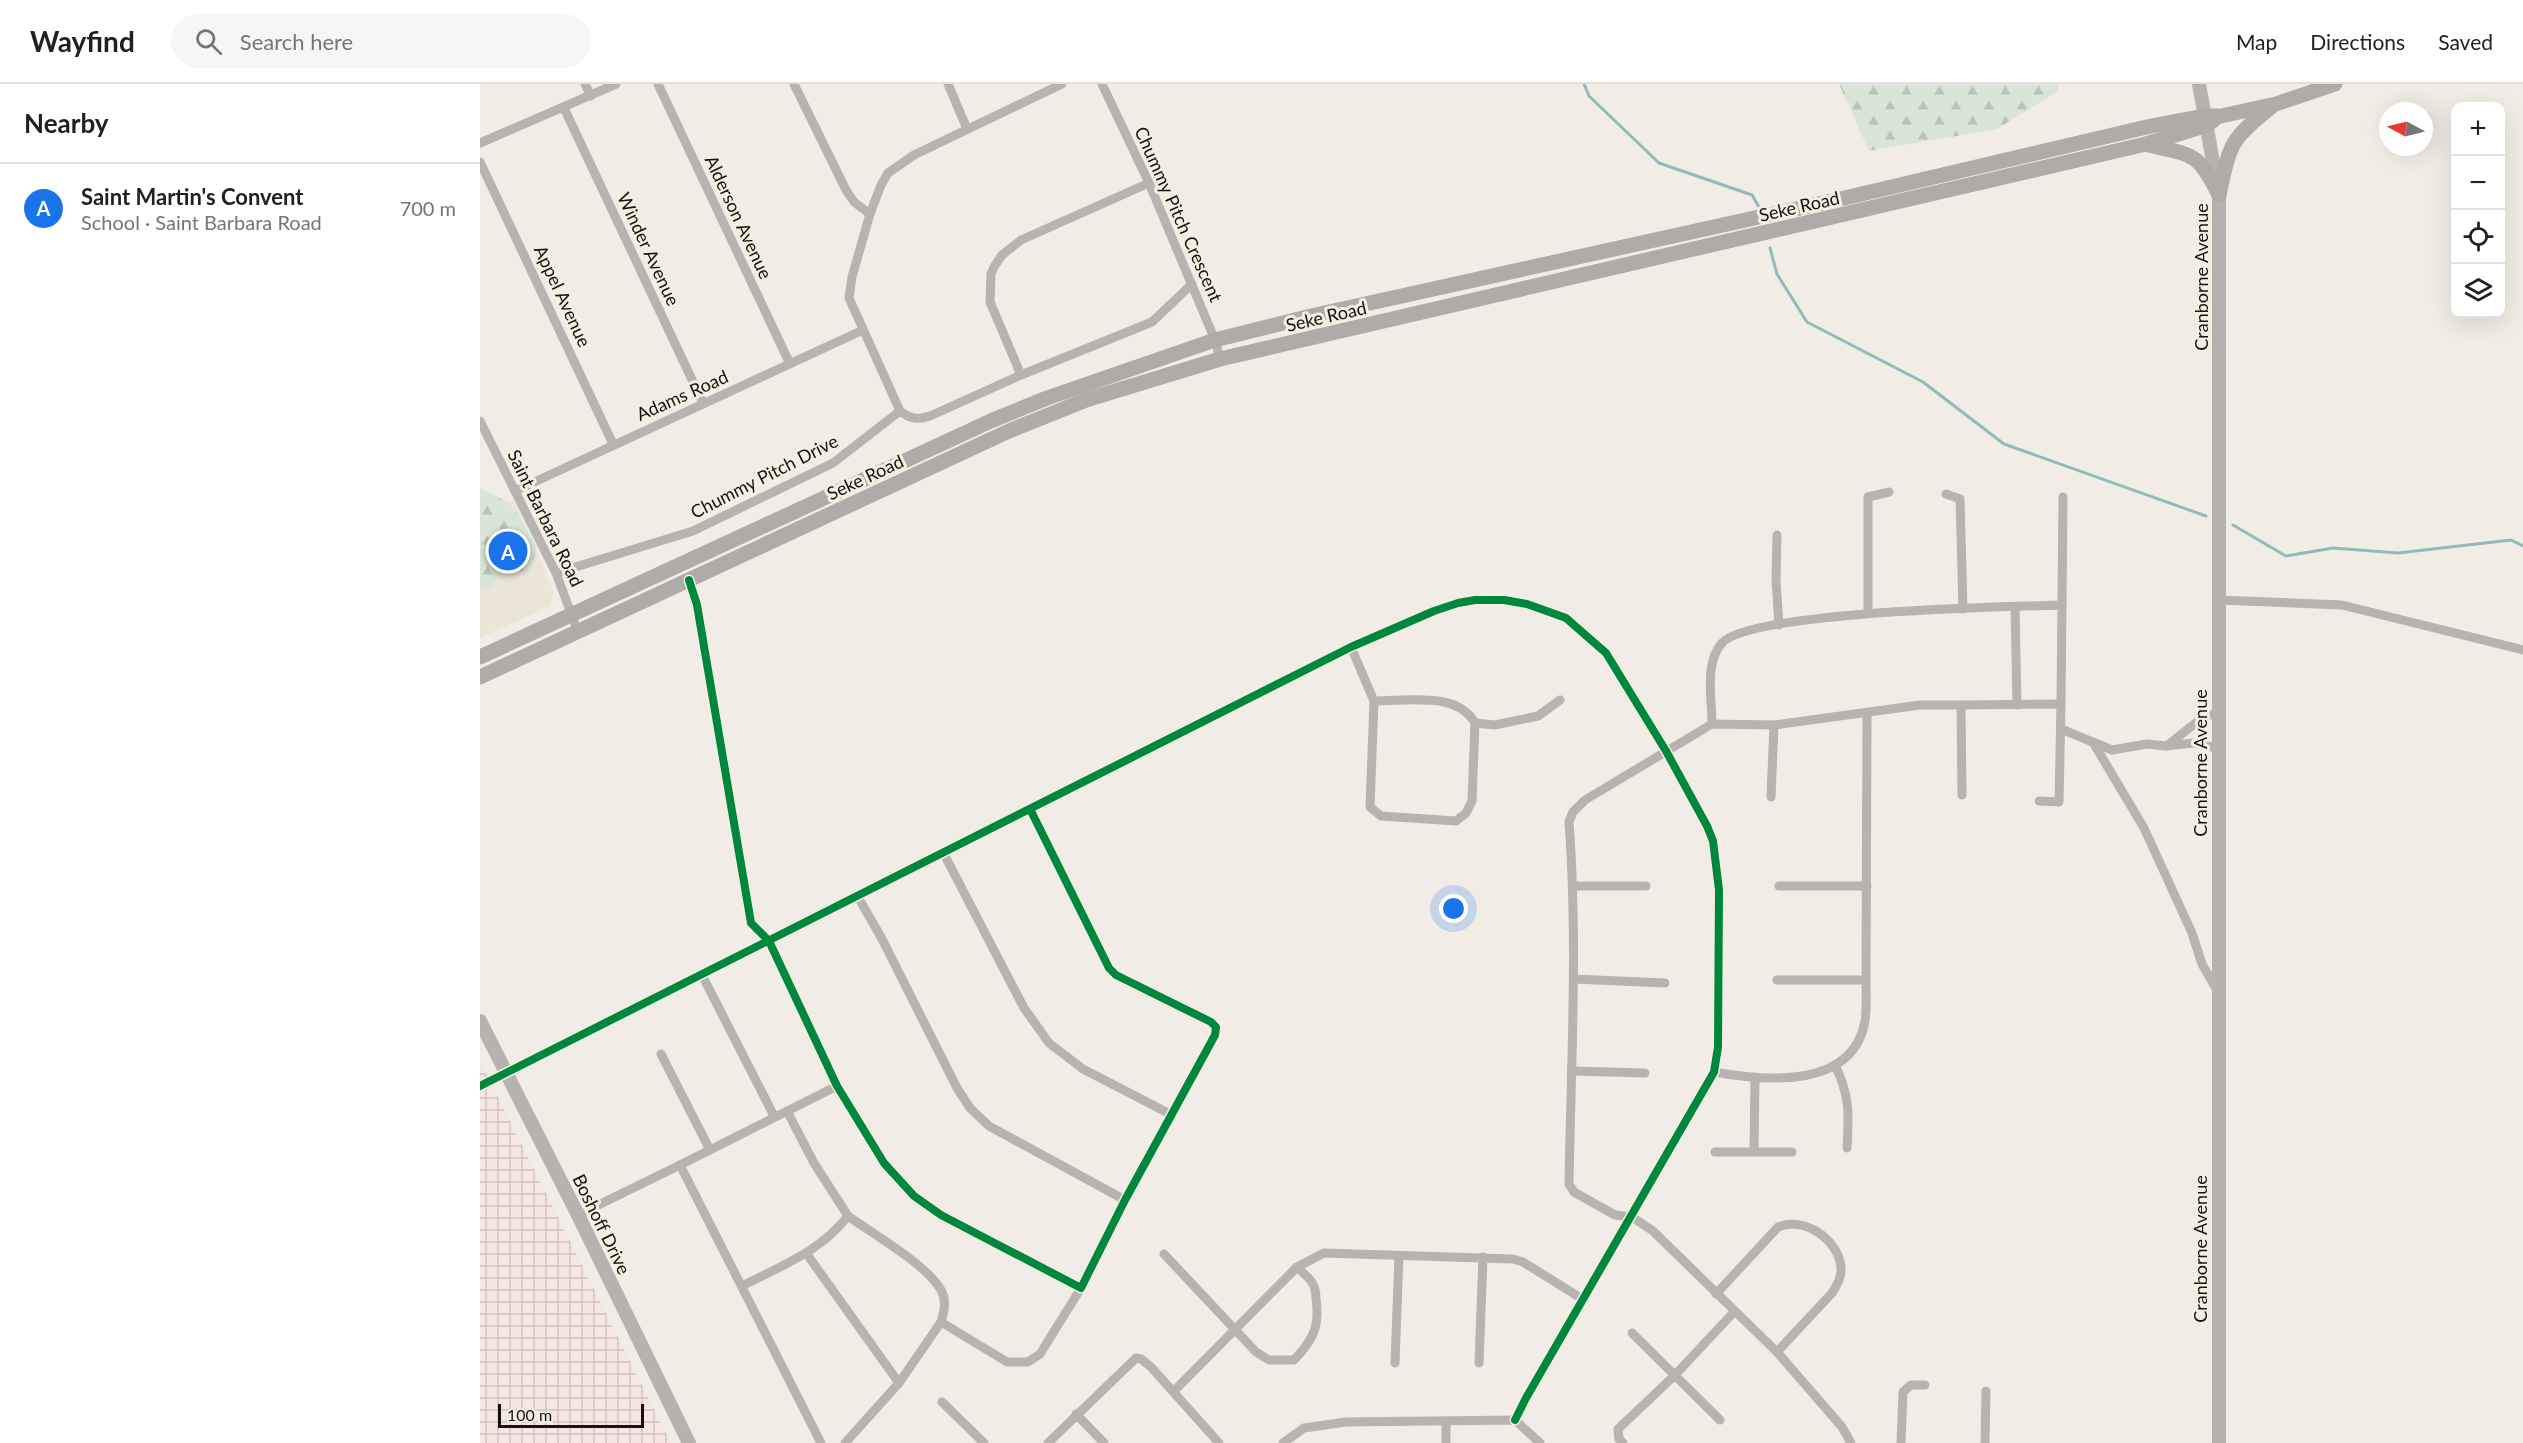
<!DOCTYPE html>
<html lang="en">
<head>
<meta charset="utf-8">
<style>
	body { margin:0; font-family:Lato,sans-serif; background:#f6f6f6; color:#202124 }
	.controls { position:absolute; right:18px; top:18px; display:grid; overflow:hidden; border-radius:12px; box-shadow:0 6px 24px #0002 }
	.controls button { width:54px; height:54px; display:grid; place-items:center; padding:0; border:0; border-bottom:2px solid #e0e0e0; background:#fff; color:#202124; font:30px sans-serif }
	.compass { position:absolute; left:1899px; top:18px; width:54px; height:54px; border-radius:50%; background:#fff; box-shadow:0 6px 24px #0002; rotate:277deg }
	.scale { position:absolute; left:18px; bottom:15px; width:146px; box-sizing:border-box; padding-left:6px; border:3px solid #15130e; border-top:0; font-size:16px; line-height:21px; white-space:nowrap; color:#15130e; -webkit-text-stroke:4px #f5efe1; paint-order:stroke }
	.you { position:absolute; left:974px; top:825px; width:21px; height:21px; margin:-15px; border:4px solid #fff; border-radius:50%; background:#1a73e8; box-shadow:0 0 0 9px #1a73e833 }
	.badge { display:grid; place-items:center; width:39px; height:39px; border-radius:50%; background:#1a73e8; color:#fff; font-size:20px; font-weight:700 }
	.pin { position:absolute; translate:-50% -50%; border:3px solid #fff; box-shadow:0 2px 6px #0006 }
	.list { margin:0; padding:0; list-style:none }
	h2 { display:flex; justify-content:space-between; align-items:center; height:78px; margin:0; padding:0 24px; font-size:26px }
	h2 small { font-size:20px; font-weight:400; color:#757577 }
	.list li { display:grid; grid-template-columns:39px 1fr auto; gap:18px; align-items:center; box-sizing:border-box; height:90px; padding:0 24px; border-top:2px solid #e0e0e0 }
	.list b { display:block; font-size:22px; white-space:nowrap }
	.list p { margin:0; font-size:20px; white-space:nowrap; color:#757577 }
	.list em { font-size:20px; font-style:normal; color:#757577 }
	.icon { flex:none; width:33px; height:33px; fill:none; stroke:currentColor; stroke-width:2; stroke-linecap:round; stroke-linejoin:round }
	.map { position:relative; flex:none; width:2043px; height:1359px; overflow:hidden }
	header { display:flex; align-items:center; gap:36px; box-sizing:border-box; height:84px; padding:0 30px; background:#fff; border-bottom:2px solid #e0e0e0 }
	header strong { font-size:28px }
	nav { display:flex; gap:33px; margin-inline-start:auto; font-size:21px }
	.search { width:420px; height:54px; background:#f6f6f6; display:flex; align-items:center; gap:15px; box-sizing:border-box; padding:0 21px; border-radius:33px; color:#757577; font-size:22px }
	main { display:flex }
	aside { flex:1; background:#fff }
	.map>svg:first-child { display:block }
</style>
</head>
<body>
<header>
<strong>Wayfind</strong>
<div class="search"><svg class="icon" aria-label="search" viewBox="0 0 24 24"><circle cx="10" cy="10" r="6"/><path d="M15 15l6 6"/></svg>Search here</div>
<nav><a>Map</a><a>Directions</a><a>Saved</a></nav>
</header>
<main>
<aside>
<h2>Nearby<small></small></h2>
<ul class="list">
<li><span class="badge">A</span><div><b>Saint Martin's Convent</b><p>School · Saint Barbara Road</p></div><em>700 m</em></li>
</ul>
</aside>
<div class="map">
<svg width="2043" height="1359" viewBox="0 0 2043 1359">
	<defs>
		<pattern id="industrial-grid" width="8" height="8" patternUnits="userSpaceOnUse" patternTransform="scale(1.5)"><rect width="8" height="8" fill="#f6e5e2"/><path d="M0 4h8M4 0v8" fill="none" stroke="#d2c4c1"/></pattern>
		<pattern id="forest-firs" width="22" height="20" patternUnits="userSpaceOnUse" patternTransform="scale(1.5)"><rect width="22" height="20" fill="#d8e5d7"/><path d="M5 1l3.5 6h-7zM16 11l3.5 6h-7z" fill="#b8c4b7"/></pattern>
	</defs>
	<rect width="100%" height="100%" fill="#f1ede6"/>
	<polygon fill="url(#industrial-grid)" points="0,978 15,1007 191,1359 0,1359"/>
	<polygon fill="#ebe5d5" points="34,416 74,508 70,522 0,554 0,425"/>
	<g fill="url(#forest-firs)">
		<polygon points="1359,0 1578,0 1578,7 1517,45 1389,67"/>
		<polygon points="0,404 26,417 38,431 57,463 51,487 24,487 9,506 0,507"/>
	</g>
	<g fill="none" stroke-linecap="round" stroke-linejoin="round">
		<g stroke="#92babd" stroke-width="3">
			<polyline points="1104,0 1109,12 1179,79 1272,111 1279,123"/>
			<polyline points="1290,164 1297,190 1327,238 1443,298 1524,360 1726,432"/>
			<polyline points="1753,441 1806,472 1853,464 1918,469 2031,456 2043,462"/>
		</g>
		<g stroke="#b6b3b0" stroke-width="9">
			<polyline points="105,0 111,12"/>
			<polyline points="178,0 310,280"/>
			<polyline points="314,0 366,106 374,118 390,130"/>
			<polyline points="468,0 487,45"/>
			<polyline points="622,0 669,99 735,256 740,275"/>
			<polyline points="84,24 223,319"/>
			<polyline points="0,59 136,0"/>
			<polyline points="0,78 133,360"/>
			<polyline points="541,291 510,218 511,190 514,183 522,171 541,156 669,99"/>
			<polyline points="420,327 369,214 372,193 390,130 401,101 408,89 434,71 582,0"/>
			<polyline points="0,337 76,489 98,548"/>
			<polyline points="35,407 383,246"/>
			<polyline points="1466,410 1480,415 1483,525"/>
			<polyline points="1297,451 1296,497 1299,541"/>
			<path d="M76 489 213 447 353 379 420 327C430 335 438 336 450 332L541 291 672 238 712 200"/>
			<polyline points="209,496 217,521 271,839 289,857 357,1002 404,1079 434,1112 461,1131 601,1204 645,1116 735,951 736,943 731,938 636,891 629,884 550,725"/>
			<polyline points="1739,516 1862,521 2043,566"/>
			<polyline points="1535,523 1537,621"/>
			<polyline points="1388,529 1388,413 1409,408"/>
			<path d="M871 563 894 617 890 723 901 732 976 737 986 729 992 717 995 639C977 607 927 617 894 617"/>
			<polyline points="1581,620 1583,413"/>
			<polyline points="1481,621 1581,620 1579,718 1559,717"/>
			<polyline points="995,639 1015,641 1058,632 1080,616"/>
			<path d="M1232 640C1232 615 1224 579 1242 559 1271 527 1528 523 1582 521"/>
			<polyline points="1581,645 1632,666 1667,660 1686,662 1713,659 1737,664"/>
			<polyline points="1614,660 1664,744 1712,849 1722,880 1738,908"/>
			<polyline points="1688,661 1723,633 1738,629"/>
			<polyline points="1291,713 1294,641"/>
			<polyline points="464,770 544,924 569,959 603,985 692,1031"/>
			<polyline points="1094,802 1166,802"/>
			<polyline points="1299,802 1387,802"/>
			<polyline points="378,813 401,853 477,1004 490,1024 509,1042 645,1116"/>
			<polyline points="222,891 294,1032"/>
			<polyline points="1094,895 1185,899"/>
			<polyline points="1297,896 1386,896"/>
			<polyline points="181,970 230,1066"/>
			<path d="M1355 981C1370 1012 1369 1030 1367 1064"/>
			<polyline points="1092,987 1165,989"/>
			<path d="M1234 988C1284 997 1373 1006 1385 937 1387 924 1386 909 1386 896L1387 630"/>
			<polyline points="0,1002 871,563 954,527 978,519 995,516 1024,516 1047,520 1086,534 1126,569 1186,667 1227,742 1233,757 1239,806 1238,963 1234,988 1046,1314 1035,1336"/>
			<polyline points="1235,1068 1312,1068"/>
			<polyline points="1274,1068 1275,994"/>
			<polyline points="98,1131 200,1081"/>
			<path d="M368 1132C393 1150 446 1180 461 1206 467 1216 464 1228 461 1238"/>
			<polyline points="326,1169 419,1299"/>
			<path d="M684 1170 776 1268 789 1276H814C833 1256 840 1243 836 1215 836 1209 835 1202 831 1197 827 1192 821 1187 817 1183"/>
			<path d="M262 1202C301 1182 341 1167 368 1132L334 1079 307 1027"/>
			<path d="M1236 1210 1298 1143C1324 1132 1358 1155 1361 1183 1362 1193 1357 1201 1352 1209L1297 1268"/>
			<polyline points="1152,1249 1240,1336"/>
			<polyline points="915,1279 919,1172"/>
			<polyline points="999,1279 1003,1173"/>
			<polyline points="694,1307 817,1183 844,1169 1033,1175 1043,1178 1104,1216"/>
			<polyline points="462,1318 504,1359"/>
			<polyline points="596,1330 624,1359"/>
			<polyline points="966,1338 966,1359"/>
			<polyline points="341,1359 200,1081 357,1002"/>
			<polyline points="365,1359 419,1299 461,1238 527,1278 548,1278 560,1270 601,1204"/>
			<polyline points="568,1359 656,1274 661,1275 671,1283 739,1359"/>
			<polyline points="803,1359 824,1344 866,1338 1035,1336 1060,1359"/>
			<polyline points="1143,1359 1139,1355 1138,1345 1194,1292 1254,1228"/>
			<path d="M1371 1359 1362 1343 1297 1268 1173 1147 1152 1133 1135 1131 1094 1108 1089 1100C1091 979 1098 859 1089 738L1093 728 1105 716 1232 640 1294 641 1440 621H1481L1482 711"/>
			<polyline points="1421,1359 1423,1308 1431,1301 1445,1301"/>
			<polyline points="1505,1359 1506,1307"/>
		</g>
		<g stroke="#b6b2af" stroke-width="14">
			<polyline points="1719,0 1739,111 1739,1359"/>
			<polyline points="0,937 98,1131 209,1359"/>
		</g>
		<g stroke="#aeaba8" stroke-width="15">
			<path d="M1668 61C1713 71 1718 68 1739 111"/>
			<path d="M1739 111C1750 61 1749 56 1791 23"/>
			<polyline points="0,573 513,336 567,314 735,256 831,232 1356,116 1671,42 1724,32 1741,32 1796,20 1855,0"/>
			<polyline points="0,593 529,347 606,316 740,275 1666,60 1727,41 1734,36"/>
		</g>
		<g stroke="#f5efe1" stroke-width="11">
			<g id="cycleway">
				<polyline points="209,496 217,521 271,839 289,857 357,1002 404,1079 434,1112 461,1131 601,1204 645,1116 735,951 736,943 731,938 636,891 629,884 550,725"/>
				<polyline points="0,1002 871,563 954,527 978,519 995,516 1024,516 1047,520 1086,534 1126,569 1186,667 1227,742 1233,757 1239,806 1238,963 1234,988 1046,1314 1035,1336"/>
			</g>
		</g>
		<use href="#cycleway" stroke="#00873e" stroke-width="8"/>
	</g>
	<g text-anchor="middle" dominant-baseline="central" stroke-width="6" stroke-linejoin="round" paint-order="stroke">
		<g font-size="18" fill="#15130e" stroke="#f5efe1">
			<text transform="translate(1319 122) rotate(-13)">Seke Road</text>
			<text transform="translate(699 130) rotate(66)">Chummy Pitch Crescent</text>
			<text transform="translate(259 133) rotate(65)">Alderson Avenue</text>
			<text transform="translate(169 165) rotate(65)">Winder Avenue</text>
			<text transform="translate(1721 193) rotate(-90)">Cranborne Avenue</text>
			<text transform="translate(83 212) rotate(65)">Appel Avenue</text>
			<text transform="translate(846 232) rotate(-13)">Seke Road</text>
			<text transform="translate(202 311) rotate(-24)">Adams Road</text>
			<text transform="translate(284 392) rotate(-27)">Chummy Pitch Drive</text>
			<text transform="translate(385 393) rotate(-25)">Seke Road</text>
			<text transform="translate(66 434) rotate(64)">Saint Barbara Road</text>
			<text transform="translate(1720 679) rotate(-90)">Cranborne Avenue</text>
			<text transform="translate(122 1140) rotate(64)">Boshoff Drive</text>
			<text transform="translate(1720 1165) rotate(-90)">Cranborne Avenue</text>
		</g>
	</g>
</svg>
<div class="controls">
<button>+</button>
<button>−</button>
<button><svg class="icon" aria-label="locate" viewBox="0 0 24 24"><circle cx="12" cy="12" r="6"/><path d="M12 2v4M12 18v4M2 12h4M18 12h4"/></svg></button>
<button><svg class="icon" aria-label="layers" viewBox="0 0 24 24"><path d="M12 4l9 5-9 5-9-5zM3 14l9 5 9-5"/></svg></button>
</div>
<svg class="compass" viewBox="-18 -18 36 36"><path d="M0-13l5 13h-10z" fill="#e53935"/><path d="M0 13l5-13h-10z" fill="#757577"/></svg>
<div class="scale">100 m</div>
<div class="you"></div>
<div class="pin badge" style="left:28px;top:467px">A</div>
</div>
</main>
</body>
</html>
